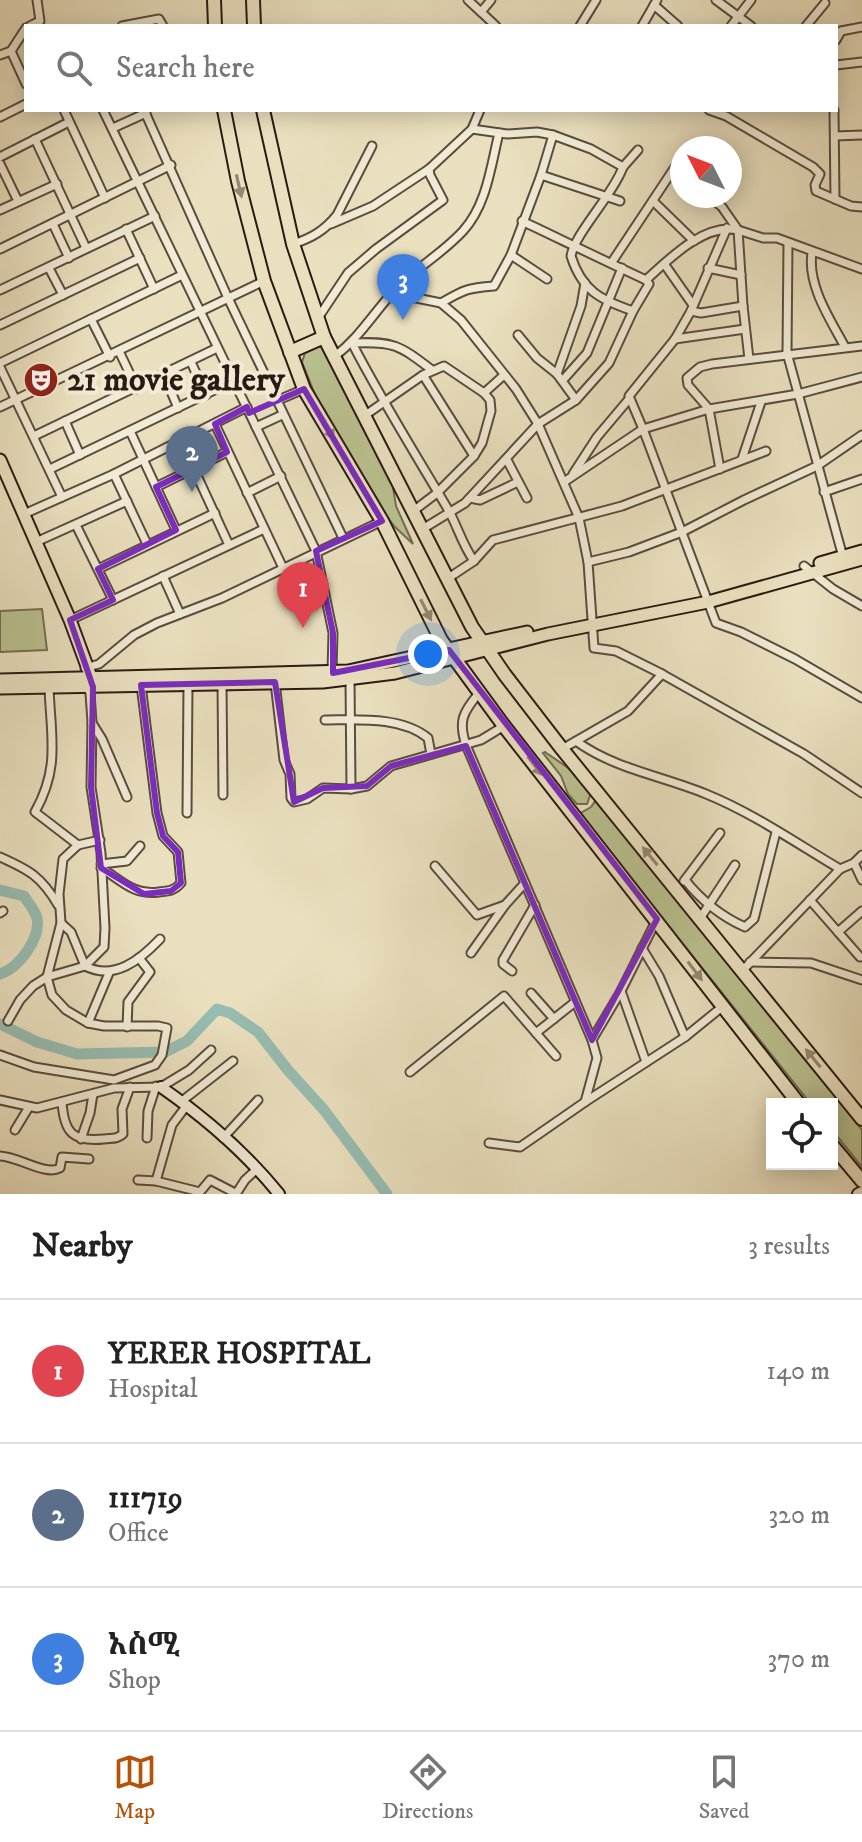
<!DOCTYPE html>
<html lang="en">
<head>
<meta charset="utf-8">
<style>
	body { margin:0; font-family:"IM FELL DW Pica","Noto Serif Ethiopic",serif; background:#f2f2f2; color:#222 }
	.controls { position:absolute; right:24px; bottom:24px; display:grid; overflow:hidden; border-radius:0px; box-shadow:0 4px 20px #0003 }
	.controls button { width:72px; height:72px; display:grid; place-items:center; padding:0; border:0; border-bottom:2px solid #e0e0e0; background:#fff; color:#222; font:40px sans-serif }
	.compass { position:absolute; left:670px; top:136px; width:72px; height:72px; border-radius:50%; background:#fff; box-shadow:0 4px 20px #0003; rotate:312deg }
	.you { position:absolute; left:428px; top:654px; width:28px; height:28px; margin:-20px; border:6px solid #fff; border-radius:50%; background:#1a73e8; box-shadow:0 0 0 12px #1a73e833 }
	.badge { display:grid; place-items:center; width:52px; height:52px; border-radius:50%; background:#b45309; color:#fff; font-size:26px; font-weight:700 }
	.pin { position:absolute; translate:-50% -66px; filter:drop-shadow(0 2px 4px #0008) }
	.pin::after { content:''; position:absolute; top:42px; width:28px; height:24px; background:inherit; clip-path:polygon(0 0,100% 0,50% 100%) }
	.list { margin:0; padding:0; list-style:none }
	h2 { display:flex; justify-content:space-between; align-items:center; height:104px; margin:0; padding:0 32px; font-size:34px }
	h2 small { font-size:26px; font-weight:400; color:#767676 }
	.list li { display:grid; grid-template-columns:52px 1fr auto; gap:24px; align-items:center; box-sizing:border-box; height:144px; padding:0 32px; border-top:2px solid #e0e0e0 }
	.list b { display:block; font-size:30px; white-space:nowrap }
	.list p { margin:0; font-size:26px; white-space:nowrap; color:#767676 }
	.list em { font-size:26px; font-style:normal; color:#767676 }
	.icon { flex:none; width:44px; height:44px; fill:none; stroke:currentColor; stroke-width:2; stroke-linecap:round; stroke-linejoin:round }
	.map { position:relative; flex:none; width:862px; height:1194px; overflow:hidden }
	.search { position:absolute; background:#fff; box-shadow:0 4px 20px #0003; left:24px; right:24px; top:24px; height:88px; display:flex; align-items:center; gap:20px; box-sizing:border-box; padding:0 28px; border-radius:0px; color:#767676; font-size:30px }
	.sheet { height:536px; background:#fff }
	nav { display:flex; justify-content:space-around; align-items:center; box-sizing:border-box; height:112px; border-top:2px solid #e0e0e0; background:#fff; font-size:22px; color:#767676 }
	nav a { display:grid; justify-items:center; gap:4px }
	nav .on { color:#b45309 }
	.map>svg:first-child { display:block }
</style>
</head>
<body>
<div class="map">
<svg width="862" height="1194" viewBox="0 0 862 1194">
	<rect width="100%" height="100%" fill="#eae0bf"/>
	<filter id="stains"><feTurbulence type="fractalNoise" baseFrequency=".0025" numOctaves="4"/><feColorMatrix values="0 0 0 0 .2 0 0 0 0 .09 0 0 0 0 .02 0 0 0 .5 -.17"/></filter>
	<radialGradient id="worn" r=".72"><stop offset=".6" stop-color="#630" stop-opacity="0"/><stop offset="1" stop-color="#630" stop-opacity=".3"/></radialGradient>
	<g fill="#bac190" stroke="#726e52" stroke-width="2">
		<polygon points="317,347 324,347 391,475 396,506 413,544 395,527 381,509 318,402 302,362 305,353"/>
		<polygon points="42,609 47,650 0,652 0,611"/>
		<polygon points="545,752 577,774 591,793 587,804 577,804 568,794 561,776 543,753"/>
		<polygon points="596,800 737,970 862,1130 862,1167 832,1130 832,1104 811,1104 579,814 591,807"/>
	</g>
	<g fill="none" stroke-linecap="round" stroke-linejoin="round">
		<g stroke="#98bdb2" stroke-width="11">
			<path d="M0 890 24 896C28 902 35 911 37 918 41 938 19 968 0 974"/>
			<polyline points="0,1024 37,1042 77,1054 165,1052 187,1041 217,1009 230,1013 258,1032 287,1069 324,1110 387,1194"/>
		</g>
		<g stroke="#5b4c3e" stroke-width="11">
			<g id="street">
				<polyline points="468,0 496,26"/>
				<polyline points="716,0 751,26"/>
				<polyline points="654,5 678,26"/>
				<polyline points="481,12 491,0"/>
				<polyline points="30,26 40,21 37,0"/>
				<polyline points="122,26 159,19 163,26"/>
				<polyline points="580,26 596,0"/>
				<polyline points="642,26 657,0"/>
				<polyline points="731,26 751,0"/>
				<polyline points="806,26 825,3"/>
				<polyline points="836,40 841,31 862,27"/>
				<polyline points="11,51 26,84"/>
				<polyline points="0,55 11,51 26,28"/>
				<polyline points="836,65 862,62"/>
				<polyline points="64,110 105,198"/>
				<polyline points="103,110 316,551 333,633 332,672"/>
				<polyline points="144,110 228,298 343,538"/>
				<polyline points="709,110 726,116 813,167 820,174 815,185 816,191 851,206 862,207"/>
				<polyline points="834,110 835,199"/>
				<polyline points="0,117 26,104"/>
				<polyline points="113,128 146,113"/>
				<polyline points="472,129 480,110"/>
				<polyline points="835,136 862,135"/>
				<polyline points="35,139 86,248"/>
				<polyline points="0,157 69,122"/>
				<polyline points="0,164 18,201"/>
				<polyline points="623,167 638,150"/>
				<polyline points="708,196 722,207 738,230 763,238 777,238 862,269"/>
				<polyline points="653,201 694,241"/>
				<polyline points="0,210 57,184"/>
				<path d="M522 221C564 241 605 261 646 280L649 284 633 311C601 300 582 291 571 256 575 233 613 195 623 167L591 149 553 135 541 175"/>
				<polyline points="53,224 69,258"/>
				<polyline points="331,224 373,206 429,169"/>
				<polyline points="727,228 691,311 675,339 629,396 643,429 709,409 798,394 862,377"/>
				<polyline points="126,229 154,289"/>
				<polyline points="788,243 787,353 843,557"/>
				<path d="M293 244C312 238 325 230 337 215L372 146"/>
				<polyline points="0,249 171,165"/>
				<path d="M812 253C807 285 830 319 845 347"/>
				<polyline points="511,255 547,279"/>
				<polyline points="612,262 679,161"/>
				<polyline points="665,265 693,305"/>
				<polyline points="49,268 63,295"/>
				<polyline points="708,268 741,275"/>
				<path d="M646 280C669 259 704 223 738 230L743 306 749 359"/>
				<polyline points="0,290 155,216"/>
				<polyline points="392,293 441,303 461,320 516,389 538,424 579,518 588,562 594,648 616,651 662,674"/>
				<path d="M441 303C465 289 468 288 494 286L511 255 541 175 620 201"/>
				<polyline points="691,311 701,313 743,306"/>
				<polyline points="318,318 348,273 376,249 443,200 430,175 429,169 472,129 507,134 537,132 553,135"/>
				<polyline points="91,319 110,357"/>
				<polyline points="0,325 140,258"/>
				<polyline points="518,335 537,358 557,374"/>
				<polyline points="675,339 745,329"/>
				<polyline points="119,351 137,389"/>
				<path d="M335 356C359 338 373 314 393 292 414 269 442 254 463 231 487 205 491 165 499 133"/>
				<polyline points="191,362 206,395"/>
				<polyline points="0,363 182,275"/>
				<polyline points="0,367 62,497"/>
				<path d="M432 370C399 345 394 341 352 343 382 401 416 455 449 511 458 528 463 546 474 561"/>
				<polyline points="164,375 178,408"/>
				<polyline points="563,380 587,353 622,268"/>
				<polyline points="484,393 504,375"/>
				<polyline points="576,400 609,363 633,311"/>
				<polyline points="276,401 304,389"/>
				<polyline points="0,407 264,281"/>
				<polyline points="364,416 423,375 444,366 484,393 490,400 491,411 482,443 474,456 423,375"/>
				<polyline points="65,421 80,455"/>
				<polyline points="215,424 283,568"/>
				<polyline points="256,427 282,415"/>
				<polyline points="130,431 176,530"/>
				<polyline points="34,436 217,348"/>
				<polyline points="742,459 761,402"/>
				<polyline points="507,460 527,498"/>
				<polyline points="50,469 233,381"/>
				<polyline points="194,469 229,545"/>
				<polyline points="720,469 709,409 688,385 687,378 700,367 712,364 862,346"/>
				<polyline points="114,474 147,544"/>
				<polyline points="573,474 597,437 629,399"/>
				<polyline points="564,482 643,429 716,623 741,632 795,659 862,698"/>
				<polyline points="156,487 227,452"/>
				<polyline points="824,492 862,479"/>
				<polyline points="247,493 281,476"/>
				<polyline points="470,498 480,500 518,482"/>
				<polyline points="412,512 437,493 474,456"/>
				<polyline points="24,514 114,474 247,407"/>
				<polyline points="76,525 113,600"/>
				<polyline points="421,530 465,503 538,424 576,400 557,374 581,306 585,283"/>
				<polyline points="36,542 127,501"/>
				<polyline points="588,562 629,552 682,532 744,500 817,466 862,435"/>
				<polyline points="804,566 833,589 862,606"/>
				<polyline points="98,569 215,513"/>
				<polyline points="163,576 180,614"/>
				<polyline points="447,579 474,561 493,540 622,506 766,451"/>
				<polyline points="70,620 264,529"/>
				<polyline points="85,668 99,664 134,635 157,623 222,598 382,521"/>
				<polyline points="350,679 351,789"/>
				<polyline points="275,682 284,760 290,774 291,798 294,802 307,799 323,788 351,789 367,786 391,766 481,740 504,726"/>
				<polyline points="222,683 223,795"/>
				<path d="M49 688C51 738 60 767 35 812L78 845"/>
				<path d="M479 693C463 712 458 721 466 745L592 1040 621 991 657 919"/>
				<path d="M325 720C357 720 401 716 428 738L431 754"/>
				<polyline points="92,723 102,739 127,797"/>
				<polyline points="576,741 628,711 662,674 804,754 862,793"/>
				<path d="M562 749 576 741C614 769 663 776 706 794 753 813 796 843 840 869L854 863 862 855"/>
				<polyline points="187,813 188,685"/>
				<path d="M0 857C29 870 41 876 58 905"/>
				<polyline points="854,863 862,880"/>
				<polyline points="101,864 127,861 140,846"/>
				<polyline points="435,866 477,915 505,905"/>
				<path d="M101 868C121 880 134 896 159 892 169 891 174 891 181 883L178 852 163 836 157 813 141 685"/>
				<path d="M685 880C702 901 720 916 745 927L754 919 776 832"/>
				<polyline points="684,881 720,833"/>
				<polyline points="810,900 838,932 862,911"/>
				<polyline points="0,913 3,911"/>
				<polyline points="701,917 735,865"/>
				<path d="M61 923 71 932 85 966C114 981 140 960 160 939"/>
				<polyline points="838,932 860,957"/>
				<polyline points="642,948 659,976 685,1037"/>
				<polyline points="471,953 505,905 525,883"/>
				<polyline points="750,962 811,963 862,980"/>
				<polyline points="743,970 840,869"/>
				<polyline points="512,971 503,964 503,960 535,905"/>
				<polyline points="621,991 646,1062"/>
				<polyline points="531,993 554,1019"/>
				<polyline points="8,1021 20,1000 33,986 47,977 85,966 104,947 105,928 101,853 91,787 92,722 90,693 87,687"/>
				<polyline points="88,1023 109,973"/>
				<polyline points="127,1027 128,1002 150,972 139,958"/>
				<polyline points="536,1033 556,1056"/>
				<polyline points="592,1040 597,1058 585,1102 685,1037 722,1007"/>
				<polyline points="0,1055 34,1067 114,1080 155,1065 162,1055 167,1028 158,1026 104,1026 88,1023 66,1010 52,995 47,977 61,923 59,894 63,859 78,845 100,840"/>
				<polyline points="410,1072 504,996 536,1033 575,1002"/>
				<polyline points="0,1100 37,1108 114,1088 161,1087 189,1070 211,1050"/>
				<polyline points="182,1101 233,1061"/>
				<path d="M62 1102C64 1133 73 1142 104 1139 113 1138 117 1139 123 1134L122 1109 130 1087"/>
				<polyline points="15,1130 29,1107"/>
				<polyline points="147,1138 148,1111 156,1086"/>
				<polyline points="223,1138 258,1100"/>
				<polyline points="81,1139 90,1113 93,1094"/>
				<polyline points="489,1143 520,1147 585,1102"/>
				<path d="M0 1156C20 1157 45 1176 60 1168L62 1157 89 1159"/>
				<polyline points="138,1180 156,1181 200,1192 210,1180 235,1193"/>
				<polyline points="156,1181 172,1125 187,1105"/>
				<polyline points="236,1194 245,1180 258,1168"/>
			</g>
		</g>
		<g stroke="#2b1a13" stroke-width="14">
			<g id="secondary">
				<path d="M161 1087C204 1117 246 1153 279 1194"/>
				<polyline points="858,1194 862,1192"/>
			</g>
		</g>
		<g stroke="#2b1a13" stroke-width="15">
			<g id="primary">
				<polyline points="0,460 70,620 91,677"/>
				<polyline points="820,563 862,551"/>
				<polyline points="0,680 348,671 527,632"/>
				<polyline points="0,688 323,682 395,673 548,634 708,602 862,559"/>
			</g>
		</g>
		<g stroke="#2b1a13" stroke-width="16">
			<g id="highway">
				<polyline points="214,0 215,26"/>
				<polyline points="253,0 254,26"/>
				<polyline points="224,110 238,181 264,281 304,389 382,521 441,640 504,726 799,1104"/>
				<polyline points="263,110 293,244 324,337 472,627 505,675 562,749 862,1119"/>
				<polyline points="290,352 324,337"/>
				<polyline points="832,1145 862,1181"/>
			</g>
		</g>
		<use href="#street" stroke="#f1ebd5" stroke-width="7"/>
		<use href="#secondary" stroke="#f1ebd5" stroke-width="10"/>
		<use href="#primary" stroke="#eae0bf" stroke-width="11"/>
		<use href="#highway" stroke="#eae0bf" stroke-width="12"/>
	</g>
	<defs><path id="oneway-solid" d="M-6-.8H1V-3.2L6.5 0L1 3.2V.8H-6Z" transform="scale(2)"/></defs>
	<g fill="#948772">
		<use href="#oneway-solid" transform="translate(239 186) rotate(77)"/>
		<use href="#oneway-solid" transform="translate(328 429) rotate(60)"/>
		<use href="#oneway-solid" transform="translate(426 610) rotate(63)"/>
		<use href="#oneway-solid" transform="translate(535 766) rotate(52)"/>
		<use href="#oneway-solid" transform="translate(650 856) rotate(-129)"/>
		<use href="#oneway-solid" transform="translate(695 971) rotate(53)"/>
		<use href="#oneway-solid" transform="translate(813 1058) rotate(-129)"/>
	</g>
	<path fill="none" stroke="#7b2cbf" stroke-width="6" stroke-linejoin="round" d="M304 389 382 521 316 551 333 633V673L449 650 657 919 592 1040 466 746 391 766 367 786 323 788 294 802 275 682 141 685 157 813 163 836 178 852 181 883 171 891 144 894 101 868 91 787 93 687 70 620 113 600 98 569 176 530 156 487 227 452 215 424 247 407 249 413Z"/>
	<defs>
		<g id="theatre-disc" transform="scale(1.8)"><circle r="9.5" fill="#8f2418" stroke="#f1ebd5"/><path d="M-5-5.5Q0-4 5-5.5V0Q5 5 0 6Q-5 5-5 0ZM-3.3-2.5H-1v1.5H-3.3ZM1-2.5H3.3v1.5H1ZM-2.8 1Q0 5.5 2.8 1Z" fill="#fff"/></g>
	</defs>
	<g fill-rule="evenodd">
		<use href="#theatre-disc" x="41" y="380"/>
	</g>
	<g text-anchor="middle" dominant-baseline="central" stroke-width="8" stroke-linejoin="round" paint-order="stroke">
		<g font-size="34" font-weight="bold" fill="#2b1a13" stroke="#f1ebd5" text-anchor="start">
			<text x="67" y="380">21 movie gallery</text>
		</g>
	</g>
	<rect width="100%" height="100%" filter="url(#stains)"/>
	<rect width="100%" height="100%" fill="url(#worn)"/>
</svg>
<div class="controls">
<button><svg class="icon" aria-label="locate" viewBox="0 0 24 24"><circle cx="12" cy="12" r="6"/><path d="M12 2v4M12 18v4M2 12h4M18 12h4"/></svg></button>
</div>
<svg class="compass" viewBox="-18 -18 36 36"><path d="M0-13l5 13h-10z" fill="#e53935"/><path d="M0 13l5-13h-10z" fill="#767676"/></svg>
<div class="you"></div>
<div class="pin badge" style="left:303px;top:628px;background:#e0444e">1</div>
<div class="pin badge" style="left:192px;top:492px;background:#5c6f8a">2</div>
<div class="pin badge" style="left:403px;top:320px;background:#3f7fe0">3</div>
<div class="search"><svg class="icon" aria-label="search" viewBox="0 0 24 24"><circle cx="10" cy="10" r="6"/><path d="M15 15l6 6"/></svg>Search here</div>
</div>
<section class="sheet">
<h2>Nearby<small>3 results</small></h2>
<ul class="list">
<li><span class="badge" style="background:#e0444e">1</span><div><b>YERER HOSPITAL</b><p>Hospital</p></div><em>140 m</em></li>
<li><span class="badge" style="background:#5c6f8a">2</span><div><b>111719</b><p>Office</p></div><em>320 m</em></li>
<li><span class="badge" style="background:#3f7fe0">3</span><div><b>አስሚ</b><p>Shop</p></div><em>370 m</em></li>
</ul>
</section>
<nav>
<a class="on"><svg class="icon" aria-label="map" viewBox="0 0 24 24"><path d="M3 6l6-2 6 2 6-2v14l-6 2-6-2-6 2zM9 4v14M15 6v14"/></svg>Map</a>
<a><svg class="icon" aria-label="directions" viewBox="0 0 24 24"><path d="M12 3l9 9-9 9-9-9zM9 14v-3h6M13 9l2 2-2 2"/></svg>Directions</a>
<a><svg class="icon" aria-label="saved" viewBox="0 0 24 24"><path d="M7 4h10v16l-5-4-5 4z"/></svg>Saved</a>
</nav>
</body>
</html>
